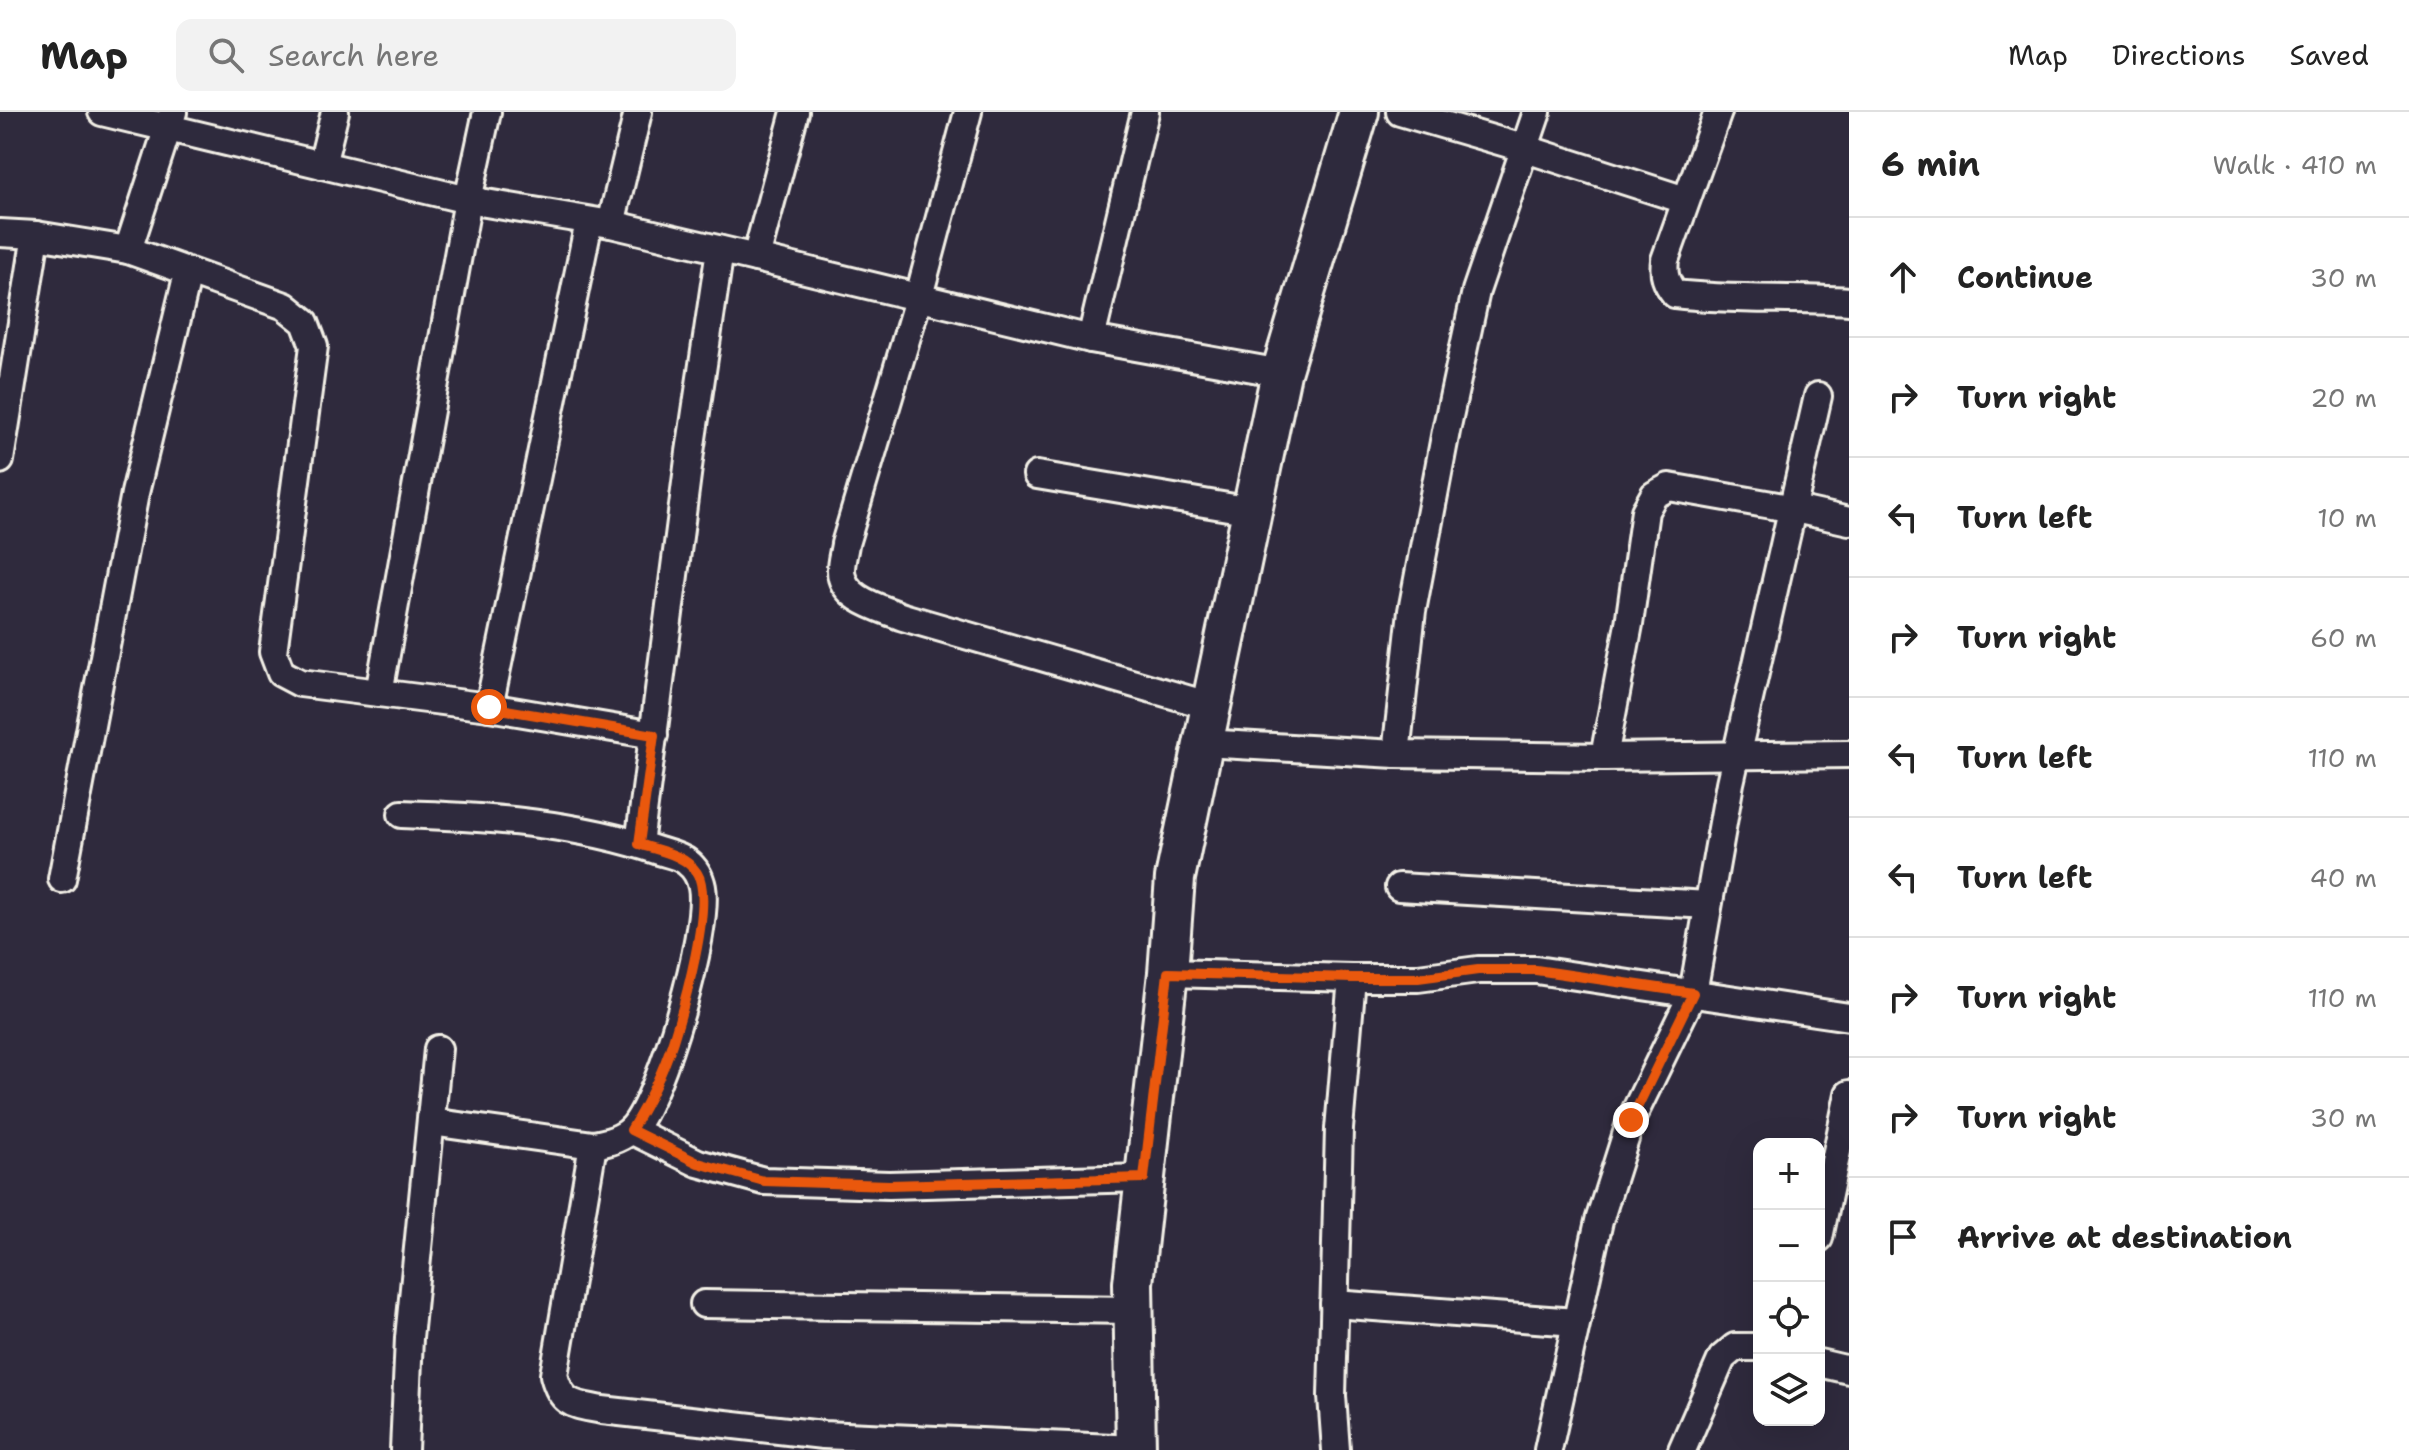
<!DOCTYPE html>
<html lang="en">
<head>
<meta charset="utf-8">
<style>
	body { margin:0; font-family:"Shantell Sans",sans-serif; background:#f2f2f2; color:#222 }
	.controls { position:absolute; right:24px; bottom:24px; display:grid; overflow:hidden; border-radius:16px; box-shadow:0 8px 32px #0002 }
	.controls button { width:72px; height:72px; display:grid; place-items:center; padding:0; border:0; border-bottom:2px solid #e0e0e0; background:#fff; color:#222; font:40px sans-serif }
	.stop { position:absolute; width:24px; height:24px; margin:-18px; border:6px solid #ea580c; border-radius:50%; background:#fff }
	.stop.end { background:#ea580c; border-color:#fff; box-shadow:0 2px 8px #0008 }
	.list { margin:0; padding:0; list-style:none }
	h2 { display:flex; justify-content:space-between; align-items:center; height:104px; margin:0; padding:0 32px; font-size:34px }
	h2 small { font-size:26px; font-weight:400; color:#767676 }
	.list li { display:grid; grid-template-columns:52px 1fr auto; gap:24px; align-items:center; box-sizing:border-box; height:120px; padding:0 32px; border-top:2px solid #e0e0e0 }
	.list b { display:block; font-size:30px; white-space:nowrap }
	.list em { font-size:26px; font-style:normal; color:#767676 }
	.icon { flex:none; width:44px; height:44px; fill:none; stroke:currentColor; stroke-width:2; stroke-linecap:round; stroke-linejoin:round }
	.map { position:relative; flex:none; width:1849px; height:1338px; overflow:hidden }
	header { display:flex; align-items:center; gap:48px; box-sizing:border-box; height:112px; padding:0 40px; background:#fff; border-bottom:2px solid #e0e0e0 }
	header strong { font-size:38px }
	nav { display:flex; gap:44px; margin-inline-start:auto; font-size:28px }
	.search { width:560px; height:72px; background:#f2f2f2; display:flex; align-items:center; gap:20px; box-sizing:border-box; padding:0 28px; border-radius:16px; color:#767676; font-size:30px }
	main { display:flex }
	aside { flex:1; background:#fff }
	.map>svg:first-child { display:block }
</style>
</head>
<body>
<header>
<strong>Map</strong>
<div class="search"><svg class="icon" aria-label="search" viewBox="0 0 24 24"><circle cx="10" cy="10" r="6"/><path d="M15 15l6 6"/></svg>Search here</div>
<nav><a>Map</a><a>Directions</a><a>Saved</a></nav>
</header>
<main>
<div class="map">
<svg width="1849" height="1338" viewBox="0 0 1849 1338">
	<rect width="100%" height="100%" fill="#2f2a3d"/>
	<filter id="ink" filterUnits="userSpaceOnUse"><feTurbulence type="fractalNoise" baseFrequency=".0125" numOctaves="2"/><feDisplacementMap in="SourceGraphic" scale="16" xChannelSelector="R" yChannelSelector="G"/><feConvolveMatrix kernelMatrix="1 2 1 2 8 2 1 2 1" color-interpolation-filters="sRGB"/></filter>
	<g filter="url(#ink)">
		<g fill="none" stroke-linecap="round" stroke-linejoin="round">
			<g stroke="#f4f1e8" stroke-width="32">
				<g id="street">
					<polyline points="102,0 468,88 611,112 756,146 1091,227 1281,261"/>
					<path d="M968 0 919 184 845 432C844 440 841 449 841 458 841 487 881 496 903 505L1211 594"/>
					<polyline points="1400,0 1523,36 1685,88"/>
					<path d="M1718 0 1665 148C1663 163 1666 171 1675 182 1732 189 1791 185 1849 189"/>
					<polyline points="322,53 335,0"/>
					<polyline points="611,112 638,0"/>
					<polyline points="0,121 36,123 128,138 285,194 305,210 314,234 273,540 281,561 300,571 489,595 654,623"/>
					<polyline points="128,138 173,0"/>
					<polyline points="756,146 795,0"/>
					<polyline points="1091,227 1145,0"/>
					<polyline points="0,348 36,123"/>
					<polyline points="1037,363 1252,399"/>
					<polyline points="379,581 468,88 487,0"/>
					<polyline points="489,595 589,110"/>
					<polyline points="1203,631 1396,642 1604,645 1849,642"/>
					<polyline points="1396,642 1412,499 1446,319 1476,179 1537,0"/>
					<polyline points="1604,645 1629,512 1645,399 1654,383 1669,375 1795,397 1849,409"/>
					<path d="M402 702C488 705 577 711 659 739 668 742 680 744 687 750 695 756 700 765 702 775 710 817 661 986 632 1017 623 1026 606 1031 593 1033L431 1010"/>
					<polyline points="639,732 690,340 720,138"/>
					<polyline points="62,767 135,381 188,161"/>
					<polyline points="1399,775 1708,793"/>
					<polyline points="1168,861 1352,866 1418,866 1478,858 1536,858 1849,905"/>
					<polyline points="631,1018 698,1051 764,1069 889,1073 1144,1066"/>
					<path d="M593 1033 554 1263C562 1294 574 1292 602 1298L823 1323 1136 1337"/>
					<polyline points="1819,1126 1849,982"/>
					<polyline points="704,1192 1134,1198"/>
					<polyline points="1334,1192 1576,1210"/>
					<polyline points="1819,1251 1849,1258"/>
					<polyline points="404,1338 409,1226 438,937"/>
					<polyline points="1336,1338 1332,1284 1339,1017 1352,866"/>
					<polyline points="1548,1338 1599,1109 1631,1008 1693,881 1730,671 1818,284"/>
					<polyline points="1682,1338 1722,1246 1735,1235 1759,1235"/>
				</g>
			</g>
			<g stroke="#f4f1e8" stroke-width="44">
				<polyline id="secondary" points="1136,1338 1133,1171 1168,861 1175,766 1281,261 1359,0"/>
			</g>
			<use href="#street" stroke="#2f2a3d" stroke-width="26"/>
			<use href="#secondary" stroke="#2f2a3d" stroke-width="38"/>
		</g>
	</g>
	<g fill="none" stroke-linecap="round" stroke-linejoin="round" filter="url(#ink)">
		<path stroke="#ea580c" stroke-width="10" d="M489 595 654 623 639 732C659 739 685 742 697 761 715 788 683 897 673 929 663 960 648 990 631 1018L698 1051 764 1069 889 1073 1144 1066 1168 861 1352 866H1418L1478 858H1536L1693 881 1631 1008"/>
	</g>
</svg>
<div class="controls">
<button>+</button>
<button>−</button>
<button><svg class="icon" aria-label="locate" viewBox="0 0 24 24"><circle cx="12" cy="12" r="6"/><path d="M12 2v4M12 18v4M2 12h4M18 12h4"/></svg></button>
<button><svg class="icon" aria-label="layers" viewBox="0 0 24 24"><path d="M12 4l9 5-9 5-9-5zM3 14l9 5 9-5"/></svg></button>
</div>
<div class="stop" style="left:489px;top:595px"></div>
<div class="stop end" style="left:1631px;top:1008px"></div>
</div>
<aside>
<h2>6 min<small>Walk · 410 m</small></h2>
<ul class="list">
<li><svg class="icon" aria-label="ahead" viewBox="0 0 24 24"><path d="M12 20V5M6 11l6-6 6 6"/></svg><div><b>Continue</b></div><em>30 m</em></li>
<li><svg class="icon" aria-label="right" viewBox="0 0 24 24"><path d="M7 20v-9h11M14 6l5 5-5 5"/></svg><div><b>Turn right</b></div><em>20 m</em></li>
<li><svg class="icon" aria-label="left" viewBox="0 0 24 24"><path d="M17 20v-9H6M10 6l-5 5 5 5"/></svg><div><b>Turn left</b></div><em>10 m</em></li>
<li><svg class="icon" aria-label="right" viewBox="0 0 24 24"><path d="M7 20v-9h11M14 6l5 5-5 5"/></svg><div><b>Turn right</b></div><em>60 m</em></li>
<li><svg class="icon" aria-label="left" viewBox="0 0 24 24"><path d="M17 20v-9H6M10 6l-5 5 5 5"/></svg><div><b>Turn left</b></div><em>110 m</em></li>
<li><svg class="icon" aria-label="left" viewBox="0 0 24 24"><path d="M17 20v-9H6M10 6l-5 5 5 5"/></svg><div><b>Turn left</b></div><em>40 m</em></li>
<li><svg class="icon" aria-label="right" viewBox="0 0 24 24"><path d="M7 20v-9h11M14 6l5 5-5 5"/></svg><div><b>Turn right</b></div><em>110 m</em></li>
<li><svg class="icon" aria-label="right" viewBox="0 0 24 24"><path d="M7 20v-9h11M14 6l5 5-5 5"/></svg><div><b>Turn right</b></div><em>30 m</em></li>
<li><svg class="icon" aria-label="arrive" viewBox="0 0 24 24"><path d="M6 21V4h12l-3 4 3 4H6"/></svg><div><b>Arrive at destination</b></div></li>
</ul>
</aside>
</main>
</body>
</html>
